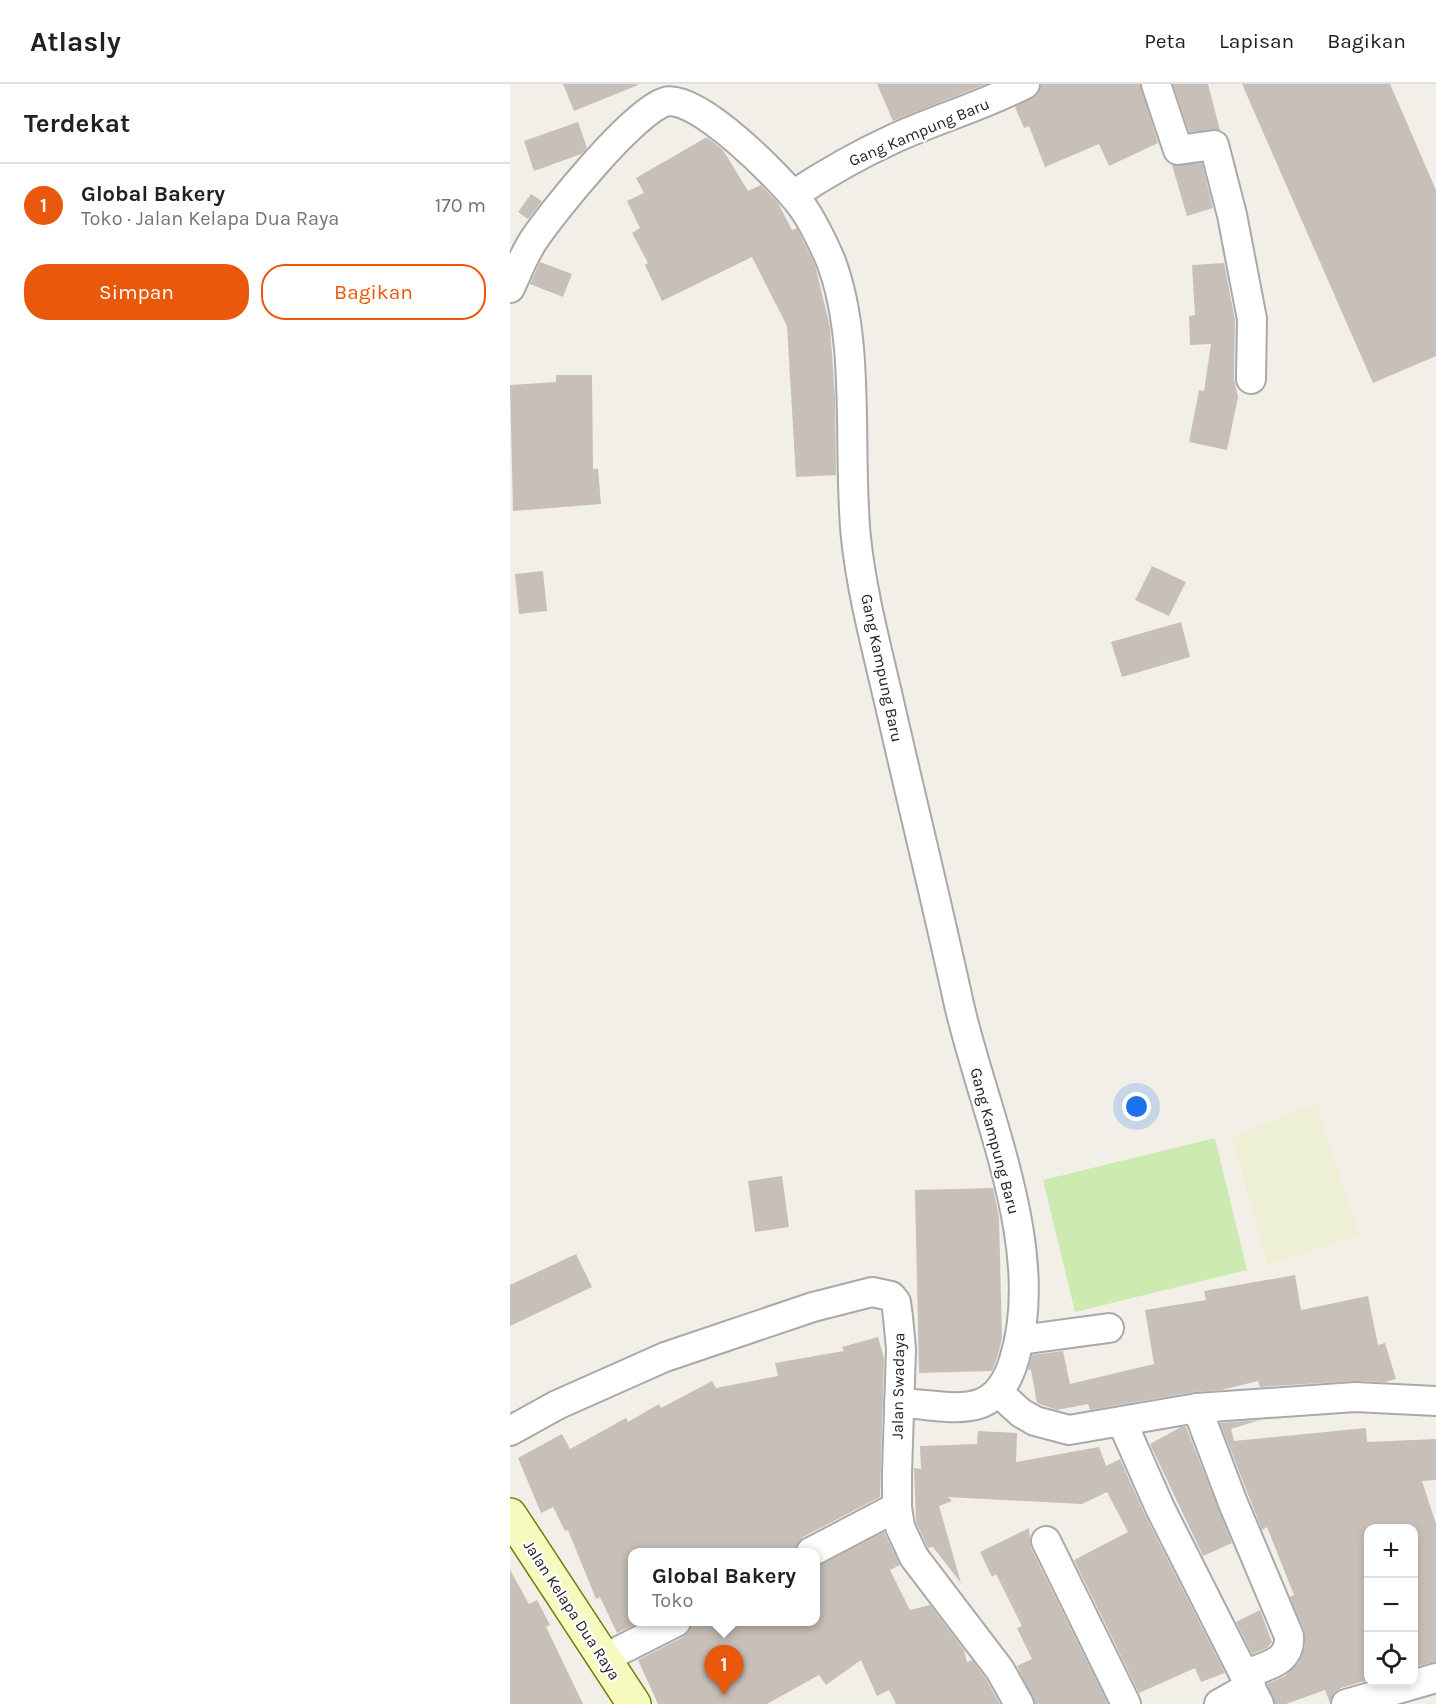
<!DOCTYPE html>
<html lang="id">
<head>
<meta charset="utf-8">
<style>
	body { margin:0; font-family:Karla,sans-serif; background:#f6f6f6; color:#202124 }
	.controls { position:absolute; right:18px; bottom:18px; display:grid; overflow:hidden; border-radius:12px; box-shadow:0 3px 9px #0003 }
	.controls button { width:54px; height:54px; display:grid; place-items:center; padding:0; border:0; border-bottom:2px solid #e0e0e0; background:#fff; color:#202124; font:30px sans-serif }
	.you { position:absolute; left:627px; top:1023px; width:21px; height:21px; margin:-15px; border:4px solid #fff; border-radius:50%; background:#1a73e8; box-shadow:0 0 0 9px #1a73e833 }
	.badge { display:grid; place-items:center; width:39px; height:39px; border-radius:50%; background:#ea580c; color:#fff; font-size:20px; font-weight:700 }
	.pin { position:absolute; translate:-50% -50px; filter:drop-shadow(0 2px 3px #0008) }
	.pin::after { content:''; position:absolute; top:32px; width:21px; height:18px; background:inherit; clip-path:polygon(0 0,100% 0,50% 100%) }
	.popup { position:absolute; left:118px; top:1464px; width:192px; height:78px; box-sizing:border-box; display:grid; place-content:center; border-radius:12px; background:#fff; filter:drop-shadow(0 2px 4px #0005); font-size:20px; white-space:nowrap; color:#757577 }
	.popup b { font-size:22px; color:#202124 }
	.popup::after { content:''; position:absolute; left:50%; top:100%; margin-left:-12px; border:12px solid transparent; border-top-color:#fff }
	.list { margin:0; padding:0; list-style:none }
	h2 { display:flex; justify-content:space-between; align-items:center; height:78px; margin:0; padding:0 24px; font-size:26px }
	h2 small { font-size:20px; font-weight:400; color:#757577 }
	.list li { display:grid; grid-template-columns:39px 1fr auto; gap:18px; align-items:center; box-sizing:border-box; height:84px; padding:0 24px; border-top:2px solid #e0e0e0 }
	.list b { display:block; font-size:22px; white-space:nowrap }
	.list p { margin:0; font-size:20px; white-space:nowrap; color:#757577 }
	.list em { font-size:20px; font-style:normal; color:#757577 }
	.actions { display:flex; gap:12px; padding:18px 24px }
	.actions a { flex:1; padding:14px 0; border:2px solid #ea580c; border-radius:24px; text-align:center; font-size:21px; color:#ea580c }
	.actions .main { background:#ea580c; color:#fff }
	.icon { flex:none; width:33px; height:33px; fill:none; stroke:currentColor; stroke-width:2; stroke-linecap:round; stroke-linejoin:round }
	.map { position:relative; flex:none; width:926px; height:1620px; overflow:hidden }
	header { display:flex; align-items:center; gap:36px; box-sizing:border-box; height:84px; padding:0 30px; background:#fff; border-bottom:2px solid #e0e0e0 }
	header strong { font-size:28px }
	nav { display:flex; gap:33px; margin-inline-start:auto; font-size:21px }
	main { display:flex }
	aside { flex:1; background:#fff }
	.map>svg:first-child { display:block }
</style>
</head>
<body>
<header>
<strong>Atlasly</strong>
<nav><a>Peta</a><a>Lapisan</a><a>Bagikan</a></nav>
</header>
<main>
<aside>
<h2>Terdekat<small></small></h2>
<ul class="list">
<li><span class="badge">1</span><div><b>Global Bakery</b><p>Toko · Jalan Kelapa Dua Raya</p></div><em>170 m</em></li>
</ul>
<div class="actions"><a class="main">Simpan</a><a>Bagikan</a></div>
</aside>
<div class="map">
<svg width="926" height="1620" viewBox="0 0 926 1620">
	<rect width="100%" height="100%" fill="#f2efe9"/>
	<polygon fill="#eef0d5" points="807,1019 849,1152 757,1181 722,1053"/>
	<polygon fill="#cdebb0" points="705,1054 737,1186 565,1228 533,1096"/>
	<g fill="#c7bfb8">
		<polygon points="53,0 127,0 128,1 64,27"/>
		<polygon points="367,0 476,0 383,37"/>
		<polygon points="531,0 630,0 648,59 599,82 589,60 535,83 519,42 514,44 505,23 528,10"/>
		<polygon points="663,0 698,0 710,46 679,48"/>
		<polygon points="732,0 880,0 926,106 926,272 863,299"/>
		<polygon points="68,38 77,64 71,70 24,87 14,57"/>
		<polygon points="197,53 213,66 238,107 251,101 268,119 282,146 287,144 305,181 320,243 325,313 326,391 286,393 277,242 242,173 152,217 135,181 138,179 122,149 130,144 117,117 134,109 126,94"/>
		<polygon points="692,79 703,124 677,132 662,81"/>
		<polygon points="21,110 32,117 18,135 8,128"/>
		<polygon points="30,178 62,190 53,213 20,200"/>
		<polygon points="714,179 725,236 724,295 728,313 717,366 679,358 689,306 694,307 701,260 680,261 679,232 685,231 682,181"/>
		<polygon points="46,291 82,291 83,385 88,385 91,420 3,427 0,301 46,298"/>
		<polygon points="642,482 676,498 659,532 625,516"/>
		<polygon points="33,487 37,527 9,530 5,490"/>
		<polygon points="671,538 680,573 612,593 601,558"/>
		<polygon points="272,1092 279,1143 245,1148 238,1097"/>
		<polygon points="483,1104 489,1133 492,1254 488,1271 482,1287 409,1289 405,1106"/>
		<polygon points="66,1170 82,1203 0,1242 0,1201"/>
		<polygon points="785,1191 791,1226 858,1212 868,1261 875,1259 886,1295 875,1298 844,1297 750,1303 748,1297 711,1306 684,1308 580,1326 578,1320 547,1326 527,1319 521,1286 518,1286 522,1271 553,1267 560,1300 644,1280 635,1226 696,1216 694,1207"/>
		<polygon points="368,1253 374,1274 370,1413 293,1453 287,1460 285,1468 123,1468 123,1538 130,1538 107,1549 90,1513 86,1515 58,1446 55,1447 43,1423 31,1429 8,1374 52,1350 60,1365 116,1334 118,1338 149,1320 151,1324 202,1297 206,1304 268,1292 265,1279 334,1267 332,1263"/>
		<polygon points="750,1336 721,1345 724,1357 856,1344 857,1358 926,1355 926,1396 912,1397 926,1440 926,1578 903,1583 903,1444 858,1444 858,1596 831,1604 824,1609 820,1619 815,1606 776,1620 765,1620 757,1600 775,1592 789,1578 795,1562 794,1546 780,1513 784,1511 757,1443 752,1446 710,1339"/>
		<polygon points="671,1343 676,1343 722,1459 693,1472 640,1360"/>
		<polygon points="468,1347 507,1349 506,1378 589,1363 596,1382 610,1375 635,1431 715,1589 691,1598 685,1584 629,1609 564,1476 618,1448 597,1408 572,1420 438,1413 442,1417 429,1422 451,1499 423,1463 418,1464 406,1438 404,1384 411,1385 410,1362 467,1360"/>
		<polygon points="519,1444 521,1464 598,1620 525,1620 507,1582 522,1575 507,1544 512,1542 486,1490 482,1493 470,1468"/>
		<polygon points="374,1448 390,1481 380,1486 400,1526 420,1521 454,1566 457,1578 462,1576 476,1595 490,1620 386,1620 379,1606 367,1612 351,1576 316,1601 309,1591 257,1620 148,1620 128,1576 173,1553 180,1546 182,1538 306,1538 306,1483"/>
		<polygon points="0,1486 19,1520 27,1516 40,1541 36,1543 73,1620 0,1620"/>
		<polygon points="750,1526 762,1558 757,1564 742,1570 726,1538"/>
	</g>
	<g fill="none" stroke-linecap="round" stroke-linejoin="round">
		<g stroke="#a9a9a9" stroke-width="32">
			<g id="minor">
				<polyline points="646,0 668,66 704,61 722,131 742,235 741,295"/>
				<path d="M283 111C315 90 348 71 383 55 426 35 473 22 515 0"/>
				<path d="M0 204C7 189 14 171 23 157 43 127 123 28 155 18 186 8 272 96 291 121 303 137 312 157 320 175 352 256 337 367 346 454 352 511 368 569 381 626 403 723 427 819 448 916 472 1025 539 1165 504 1276 485 1340 443 1321 389 1319"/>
				<polyline points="510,1256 599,1244"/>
				<polyline points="489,1309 511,1329 525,1337 559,1346 687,1324 845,1313 926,1317"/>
				<path d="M687 1324 723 1419 779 1552C781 1579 755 1582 735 1590"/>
				<polyline points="612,1338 650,1424 749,1620"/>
				<polyline points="0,1347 47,1321 155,1273 303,1223 362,1208 381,1212 386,1218 388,1233 391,1265 387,1389 387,1423 390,1443 404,1473 490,1586 509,1620"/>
				<polyline points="536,1457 616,1620"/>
				<polyline points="301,1468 387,1423"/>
				<polyline points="93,1575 166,1538"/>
				<polyline points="709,1620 741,1602"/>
				<polyline points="836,1620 926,1594"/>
			</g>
		</g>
		<g stroke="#707d05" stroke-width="36">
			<polyline id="secondary" points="0,1431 124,1620"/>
		</g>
		<use href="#minor" stroke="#fff" stroke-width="28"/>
		<use href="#secondary" stroke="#f7fabf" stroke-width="33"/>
	</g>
	<g text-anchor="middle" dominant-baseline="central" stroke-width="4.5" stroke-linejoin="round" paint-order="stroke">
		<g font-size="16" fill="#222" stroke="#fff">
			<text transform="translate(409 48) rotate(-23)">Gang Kampung Baru</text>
			<text transform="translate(372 584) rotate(78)">Gang Kampung Baru</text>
			<text transform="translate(485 1057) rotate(75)">Gang Kampung Baru</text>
			<text transform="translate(388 1302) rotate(-89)">Jalan Swadaya</text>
			<text transform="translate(62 1526) rotate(57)">Jalan Kelapa Dua Raya</text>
		</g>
	</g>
</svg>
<div class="controls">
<button>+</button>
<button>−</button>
<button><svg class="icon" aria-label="locate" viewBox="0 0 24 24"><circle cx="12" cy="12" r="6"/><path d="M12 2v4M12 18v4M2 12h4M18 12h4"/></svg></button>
</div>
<div class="you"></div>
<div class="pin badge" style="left:214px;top:1611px">1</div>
<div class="popup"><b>Global Bakery</b>Toko</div>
</div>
</main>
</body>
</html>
